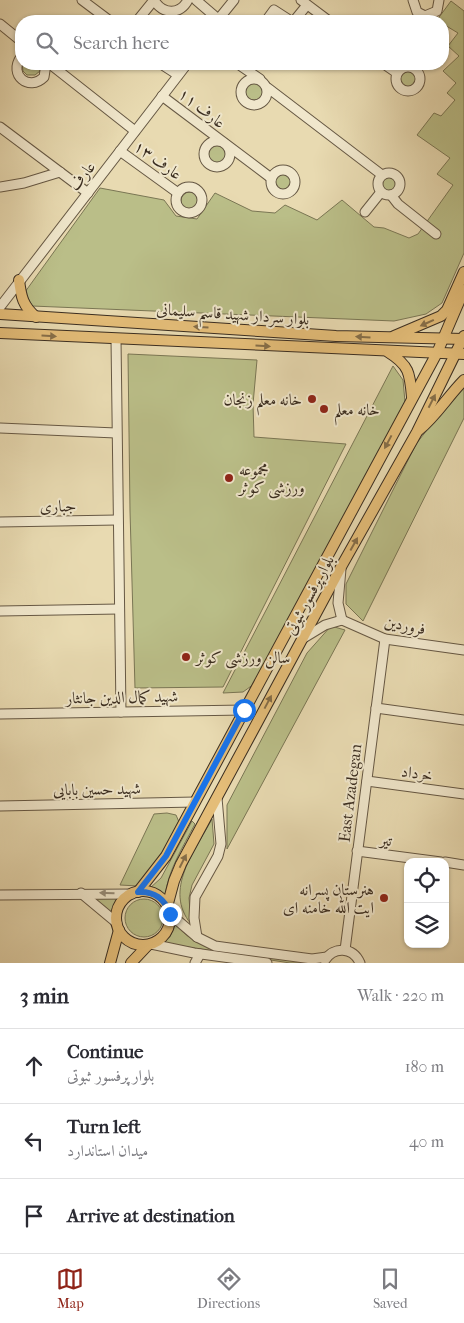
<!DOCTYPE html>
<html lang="en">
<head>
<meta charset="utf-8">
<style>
	body { margin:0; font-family:"IM FELL French Canon",Amiri,serif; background:#f2f2f3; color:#2b2b33 }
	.controls { position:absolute; right:15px; bottom:15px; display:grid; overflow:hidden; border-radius:10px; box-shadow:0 1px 4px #0004 }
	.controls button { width:45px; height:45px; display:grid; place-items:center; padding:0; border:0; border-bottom:1px solid #e1e1e2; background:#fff; color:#2b2b33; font:25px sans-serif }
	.stop { position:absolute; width:15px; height:15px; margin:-11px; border:4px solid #1a73e8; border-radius:50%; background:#fff }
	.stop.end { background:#1a73e8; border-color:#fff; box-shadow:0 1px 5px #0008 }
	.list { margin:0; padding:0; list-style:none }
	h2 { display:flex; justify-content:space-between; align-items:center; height:65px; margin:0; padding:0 20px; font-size:21px }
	h2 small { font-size:16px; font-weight:400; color:#7c7c81 }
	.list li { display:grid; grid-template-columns:32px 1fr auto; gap:15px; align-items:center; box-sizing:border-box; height:75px; padding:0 20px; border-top:1px solid #e1e1e2 }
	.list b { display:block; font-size:19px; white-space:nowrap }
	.list p { margin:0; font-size:16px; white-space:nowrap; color:#7c7c81 }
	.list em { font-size:16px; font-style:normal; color:#7c7c81 }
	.icon { flex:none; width:28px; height:28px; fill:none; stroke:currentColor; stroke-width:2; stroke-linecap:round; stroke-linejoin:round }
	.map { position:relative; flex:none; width:464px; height:963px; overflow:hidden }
	.search { position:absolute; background:#fff; box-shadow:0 1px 4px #0004; left:15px; right:15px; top:15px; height:55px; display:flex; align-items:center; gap:12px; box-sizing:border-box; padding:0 18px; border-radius:20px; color:#7c7c81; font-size:19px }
	.sheet { height:290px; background:#fff }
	nav { display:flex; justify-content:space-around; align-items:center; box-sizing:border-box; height:70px; border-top:1px solid #e1e1e2; background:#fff; font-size:14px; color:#7c7c81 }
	nav a { display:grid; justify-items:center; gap:2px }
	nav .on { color:#8f2418 }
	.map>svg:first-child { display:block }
</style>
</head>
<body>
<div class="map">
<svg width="464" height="963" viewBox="0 0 464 963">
	<rect width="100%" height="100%" fill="#e8dab1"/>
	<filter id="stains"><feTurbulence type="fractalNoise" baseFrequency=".004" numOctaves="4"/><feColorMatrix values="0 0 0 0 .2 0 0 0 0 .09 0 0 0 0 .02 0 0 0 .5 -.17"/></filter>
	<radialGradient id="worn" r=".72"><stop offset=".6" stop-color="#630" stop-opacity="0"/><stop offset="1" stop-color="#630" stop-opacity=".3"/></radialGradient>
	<g fill="#babe88" stroke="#7a7654">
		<polygon points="451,1 464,11 464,253 442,303 426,314 394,321 32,306 25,292 100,188 164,200 176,216 197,219 215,193 252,211 275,213 285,205 317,220 342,200 374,227 384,228 409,238 418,234 453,185 437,174 450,158 417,135 434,113 441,116 455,100 447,93 456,83 443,71 459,56 448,46 458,33 443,24 443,21 437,20"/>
		<polygon points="22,64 40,64 40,71 35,75 27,75 23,71"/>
		<circle cx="408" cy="78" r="9"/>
		<circle cx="254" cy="91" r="9"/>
		<circle cx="217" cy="154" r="9"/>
		<circle cx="282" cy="183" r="9"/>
		<circle cx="390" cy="184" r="9"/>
		<circle cx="190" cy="201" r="9"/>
		<polygon points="128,354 257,360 253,404 254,437 346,444 223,687 135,688 130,511"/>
		<polygon points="393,366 403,380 405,402 254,684 243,692 223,693"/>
		<polygon points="464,388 464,418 363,621 346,604 346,584 416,444 443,410"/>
		<polygon points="331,626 345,630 227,849 227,805 307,653"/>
		<polygon points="167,813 176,815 179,822 159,862 138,886 120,885 154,814"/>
		<path d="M212 819 214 844 192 885 189 898 191 924C163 890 195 851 212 819Z"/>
		<path d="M192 821 195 824C183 847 168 870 165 896L150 888 161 878Z"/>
		<polygon points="88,896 119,899 111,913"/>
		<circle cx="144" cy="918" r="19"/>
		<path d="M175 923C202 963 271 948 312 963H290L162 943 170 937Z"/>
	</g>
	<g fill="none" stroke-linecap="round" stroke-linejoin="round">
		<g stroke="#665844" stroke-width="11">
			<g id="minor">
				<polyline points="82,0 110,21"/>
				<path d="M154 0C163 15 180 15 188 0"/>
				<polyline points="196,0 218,19"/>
				<polyline points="301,0 329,21"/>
				<polyline points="413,0 417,12 425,16 437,11 439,0"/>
				<polyline points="137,21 154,0"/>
				<polyline points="217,21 234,0"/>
				<polyline points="266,21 274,10 291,21"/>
				<polyline points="294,21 307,5"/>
				<polyline points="0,24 21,41"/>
				<path d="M21 57C8 75 29 92 44 77L46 64"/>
				<polyline points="50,64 135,131"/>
				<polyline points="161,64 178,75"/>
				<polyline points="238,64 260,79"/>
				<polyline points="384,64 397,73"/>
				<circle cx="408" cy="79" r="12"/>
				<circle cx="254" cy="92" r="13"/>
				<polyline points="268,88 382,175"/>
				<polyline points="162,96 271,178"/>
				<polyline points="0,127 88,193"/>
				<circle cx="217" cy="154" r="13"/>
				<polyline points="120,151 178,193"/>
				<circle cx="283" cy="182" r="12"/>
				<circle cx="389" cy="184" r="11"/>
				<polyline points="0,187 24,183 60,172"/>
				<circle cx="189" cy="200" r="13"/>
				<polyline points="391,195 398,204 436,234"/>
				<polyline points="365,212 381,192"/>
				<polyline points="0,307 187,64"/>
				<polyline points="116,339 121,712"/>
				<polyline points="0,428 116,433"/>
				<polyline points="0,522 117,520"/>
				<polyline points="341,569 338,603 342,620"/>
				<polyline points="0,611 119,609"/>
				<polyline points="342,620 385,639 464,650"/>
				<polyline points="302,639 325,625 342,620"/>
				<polyline points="376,708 464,720"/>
				<polyline points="0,714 244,710"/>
				<polyline points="367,781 464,794"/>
				<polyline points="0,806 195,802"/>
				<polyline points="357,851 441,862"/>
				<polyline points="445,862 464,865"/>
				<polyline points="81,893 117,923"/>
				<polyline points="0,895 132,894"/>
				<polyline points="170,914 197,937 215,946 312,959 327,957"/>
				<polyline points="197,937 194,918 195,897 218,856 221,844 217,798"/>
				<polyline points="151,944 194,953 267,963"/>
				<polyline points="345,950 385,639"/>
				<path d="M325 960C334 946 353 947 360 963"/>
				<polyline points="195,963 200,954"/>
			</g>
		</g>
		<g stroke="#3a2d20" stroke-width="12">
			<g id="major">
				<path d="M19 280C21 297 23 306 36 317"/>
				<polyline points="0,314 336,336 464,339"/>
				<polyline points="0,333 464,354"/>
				<polyline points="394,336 441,316 447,310 464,272"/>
				<path d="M388 352C409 365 410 373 412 397"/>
				<path d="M419 430C437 415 448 396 464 380"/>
				<circle cx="143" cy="918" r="27"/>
				<polyline points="138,892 166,856 437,353 464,290"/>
				<polyline points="167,907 174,881 181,864 341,567 417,432 464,336"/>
				<polyline points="110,963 119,930"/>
				<polyline points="131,963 148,945"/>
			</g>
		</g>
		<use href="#minor" stroke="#f0e7cc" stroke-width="9"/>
		<use href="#major" stroke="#e4bd78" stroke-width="10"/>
	</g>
	<defs><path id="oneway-solid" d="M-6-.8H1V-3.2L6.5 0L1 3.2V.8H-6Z" transform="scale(1.25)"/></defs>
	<g fill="#866e48">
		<use href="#oneway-solid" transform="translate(427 323) rotate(156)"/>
		<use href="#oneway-solid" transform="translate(201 327) rotate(-176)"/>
		<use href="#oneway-solid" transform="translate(49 336) rotate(3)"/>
		<use href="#oneway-solid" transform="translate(363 337) rotate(-177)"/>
		<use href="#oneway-solid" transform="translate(263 346) rotate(3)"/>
		<use href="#oneway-solid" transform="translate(432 401) rotate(-63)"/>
		<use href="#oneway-solid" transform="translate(388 442) rotate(118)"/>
		<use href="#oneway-solid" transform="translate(354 544) rotate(-61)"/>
		<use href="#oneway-solid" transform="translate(268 702) rotate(-62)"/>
		<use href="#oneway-solid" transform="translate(183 861) rotate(-63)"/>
	</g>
	<use fill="#958a76" href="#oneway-solid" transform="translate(107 893) rotate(-178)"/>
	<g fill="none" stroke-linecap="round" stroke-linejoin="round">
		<path stroke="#1a73e8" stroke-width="6" d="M170 914C165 899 154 891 138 892L166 856 244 710"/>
	</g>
	<g fill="#8f2418" stroke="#f0e7cc" stroke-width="2">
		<circle cx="312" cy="399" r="5"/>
		<circle cx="324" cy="409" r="5"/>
		<circle cx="229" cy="478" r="5"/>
		<circle cx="186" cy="657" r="5"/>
		<circle cx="384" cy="898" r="5"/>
	</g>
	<g text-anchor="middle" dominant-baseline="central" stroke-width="4" stroke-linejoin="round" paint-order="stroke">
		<g font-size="16" fill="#3a2d20" stroke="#f0e7cc">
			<text transform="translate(202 108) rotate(38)">عارف ۱۱</text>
			<text transform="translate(158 160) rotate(36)">عارف ۱۳</text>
			<text transform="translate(82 176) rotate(-52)">عارف</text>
			<text transform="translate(233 314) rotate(4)">بلوار سردار شهید قاسم سلیمانی</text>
			<text transform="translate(58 506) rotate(-1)">جباری</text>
			<text transform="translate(309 595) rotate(-62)">بلوار پرفسور ثبوتی</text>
			<text transform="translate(405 625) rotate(11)">فروردین</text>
			<text transform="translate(122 697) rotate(-1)">شهید کمال الدین جانثار</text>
			<text transform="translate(417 773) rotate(8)">خرداد</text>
			<text transform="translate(97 789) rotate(-1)">شهید حسین بابایی</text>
			<text transform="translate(350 793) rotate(-83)">East Azadegan</text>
			<text transform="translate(386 840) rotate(7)">تیر</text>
		</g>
		<g font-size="16" fill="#3a2d20" stroke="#f0e7cc" text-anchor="start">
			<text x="302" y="399" text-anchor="end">خانه معلم زنجان</text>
			<text x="334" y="409">خانه معلم</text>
			<text x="239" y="469">مجموعه<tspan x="239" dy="18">ورزشی کوثر</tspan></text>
			<text x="196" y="657">سالن ورزشی کوثر</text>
			<text x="374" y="889" text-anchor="end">هنرستان پسرانه<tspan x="374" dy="18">ایت الله خامنه ای</tspan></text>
		</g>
	</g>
	<rect width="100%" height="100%" filter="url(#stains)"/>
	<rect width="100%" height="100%" fill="url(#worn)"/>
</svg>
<div class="controls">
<button><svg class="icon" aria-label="locate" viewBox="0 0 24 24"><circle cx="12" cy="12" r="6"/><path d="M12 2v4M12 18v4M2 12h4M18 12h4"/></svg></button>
<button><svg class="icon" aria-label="layers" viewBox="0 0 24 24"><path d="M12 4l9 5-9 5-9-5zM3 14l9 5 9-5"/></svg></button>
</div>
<div class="stop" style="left:244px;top:710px"></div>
<div class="stop end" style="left:170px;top:914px"></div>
<div class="search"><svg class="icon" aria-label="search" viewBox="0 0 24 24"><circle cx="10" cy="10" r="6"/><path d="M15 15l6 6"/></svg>Search here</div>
</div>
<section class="sheet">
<h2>3 min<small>Walk · 220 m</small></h2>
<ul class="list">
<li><svg class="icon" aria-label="ahead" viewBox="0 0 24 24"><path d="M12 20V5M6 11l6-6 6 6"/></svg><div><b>Continue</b><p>بلوار پرفسور ثبوتی</p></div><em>180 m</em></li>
<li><svg class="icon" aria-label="left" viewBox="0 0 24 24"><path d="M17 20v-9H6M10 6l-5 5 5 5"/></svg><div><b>Turn left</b><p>میدان استاندارد</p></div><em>40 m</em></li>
<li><svg class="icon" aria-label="arrive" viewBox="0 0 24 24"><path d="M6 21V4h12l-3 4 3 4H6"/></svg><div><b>Arrive at destination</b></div></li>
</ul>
</section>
<nav>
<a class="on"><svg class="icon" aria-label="map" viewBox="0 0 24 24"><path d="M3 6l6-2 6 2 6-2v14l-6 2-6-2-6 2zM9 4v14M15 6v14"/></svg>Map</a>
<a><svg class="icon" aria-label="directions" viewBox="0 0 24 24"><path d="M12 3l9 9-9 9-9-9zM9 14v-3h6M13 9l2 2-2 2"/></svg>Directions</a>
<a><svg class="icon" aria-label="saved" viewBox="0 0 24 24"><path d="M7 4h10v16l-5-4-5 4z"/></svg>Saved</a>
</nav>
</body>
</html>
